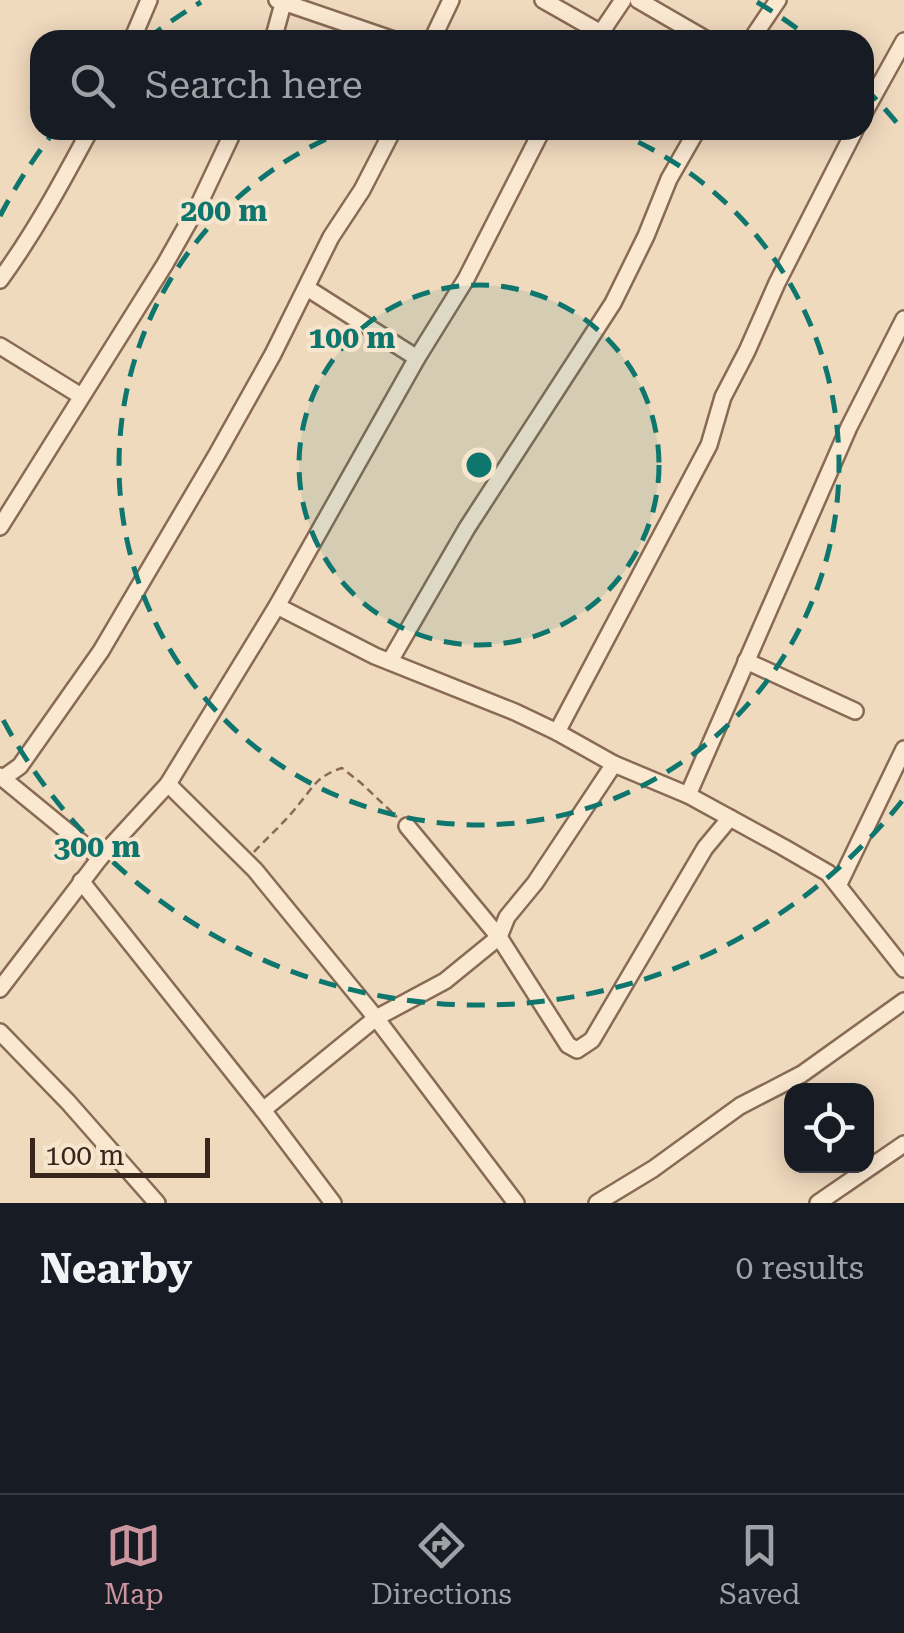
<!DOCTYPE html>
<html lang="en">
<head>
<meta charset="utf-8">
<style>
	body { margin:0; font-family:"Roboto Serif",serif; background:#20242c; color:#f1f3f6 }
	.controls { position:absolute; right:30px; bottom:30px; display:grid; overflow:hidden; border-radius:20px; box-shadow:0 5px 25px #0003 }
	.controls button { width:90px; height:90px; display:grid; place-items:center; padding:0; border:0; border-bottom:2px solid #363941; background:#171b24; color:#f1f3f6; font:50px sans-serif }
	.scale { position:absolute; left:30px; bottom:25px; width:180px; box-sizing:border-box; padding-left:10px; border:5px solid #38251b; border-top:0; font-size:28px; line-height:35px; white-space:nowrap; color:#38251b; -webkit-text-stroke:8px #f7e5ce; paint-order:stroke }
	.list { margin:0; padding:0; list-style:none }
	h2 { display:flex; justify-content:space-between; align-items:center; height:130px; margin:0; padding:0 40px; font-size:42px }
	h2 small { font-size:32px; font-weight:400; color:#9ea1a6 }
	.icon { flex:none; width:55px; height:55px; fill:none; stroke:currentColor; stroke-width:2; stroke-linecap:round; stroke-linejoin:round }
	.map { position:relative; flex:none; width:904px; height:1203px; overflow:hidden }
	.search { position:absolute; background:#171b24; box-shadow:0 5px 25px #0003; left:30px; right:30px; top:30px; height:110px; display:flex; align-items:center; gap:25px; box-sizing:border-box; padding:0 35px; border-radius:30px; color:#9ea1a6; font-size:38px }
	.sheet { height:290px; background:#171b24 }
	nav { display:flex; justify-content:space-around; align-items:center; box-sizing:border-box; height:140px; border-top:2px solid #363941; background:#171b24; font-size:28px; color:#9ea1a6 }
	nav a { display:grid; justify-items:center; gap:5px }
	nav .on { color:#cb959f }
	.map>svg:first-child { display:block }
</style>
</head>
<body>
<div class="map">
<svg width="904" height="1203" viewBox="0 0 904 1203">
	<rect width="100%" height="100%" fill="#f0dabe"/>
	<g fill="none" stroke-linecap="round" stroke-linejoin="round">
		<g stroke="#896a55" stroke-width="20">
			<g id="minor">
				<polyline points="277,0 394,40"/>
				<polyline points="543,0 601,33"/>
				<polyline points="638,0 707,40"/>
				<polyline points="132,40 149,0"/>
				<polyline points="273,40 284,0"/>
				<polyline points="432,40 451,0"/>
				<polyline points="596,40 623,0"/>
				<polyline points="751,40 778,0"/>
				<polyline points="864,113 904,41"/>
				<path d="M0 280C35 232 62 182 90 130"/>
				<polyline points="307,288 417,358"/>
				<polyline points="0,346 81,396"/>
				<polyline points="0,527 165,264 200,202 234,130"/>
				<polyline points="277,606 375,656 515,712 557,732 614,764 688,795 783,847 828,873 904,969"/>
				<polyline points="390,661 467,528 613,303 646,236 669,179 697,130"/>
				<polyline points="746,661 855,711"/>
				<polyline points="557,732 709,445 723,397 747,351 777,283 855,130"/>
				<polyline points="0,776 100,858"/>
				<polyline points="3,778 20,766 101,651 217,454 273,354 331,237 362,190 393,130"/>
				<polyline points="168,784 255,870 376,1018 516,1203"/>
				<polyline points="688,795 849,427 904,319"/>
				<polyline points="407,826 499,937 568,1045 577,1050 592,1040 705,848 730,818"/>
				<polyline points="81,881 263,1110 333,1203"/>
				<polyline points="839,884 904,749"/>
				<polyline points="0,989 100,858 168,784 277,606 417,358 466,279 542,130"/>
				<polyline points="0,1032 68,1102 157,1203"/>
				<polyline points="263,1110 376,1018 445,981 499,937 507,917 535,883 614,764"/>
				<polyline points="597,1203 653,1169 740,1106 802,1074 904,1001"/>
				<polyline points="818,1203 904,1144"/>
			</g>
		</g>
		<path stroke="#896a55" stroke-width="2.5" stroke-dasharray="8 5" stroke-linecap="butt" d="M254 852C269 836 286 821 299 804 314 786 317 776 342 768L361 783 397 817"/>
		<use href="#minor" stroke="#fbe8d1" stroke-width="15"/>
	</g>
	<circle cx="479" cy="465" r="180" fill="#0f766e" fill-opacity=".12"/>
	<g fill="none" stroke="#0f766e" stroke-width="5" stroke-dasharray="18 12">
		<circle cx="479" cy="465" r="180"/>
		<path d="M611 130A360 360 0 1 1 347 130"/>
		<path d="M902 801A540 540 0 0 1 0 714M0 216A540 540 0 0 1 53 133M147 39A540 540 0 0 1 201 2M757 2A540 540 0 0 1 811 39M864 87A540 540 0 0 1 902 129"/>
	</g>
	<circle cx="479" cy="465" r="15" fill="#0f766e" stroke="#f7e5ce" stroke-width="5"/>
	<g font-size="30" text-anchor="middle" font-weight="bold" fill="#0f766e" stroke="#f7e5ce" stroke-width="8" stroke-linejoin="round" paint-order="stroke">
		<text x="224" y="221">200 m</text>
		<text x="352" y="348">100 m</text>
		<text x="97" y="857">300 m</text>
	</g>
</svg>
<div class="controls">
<button><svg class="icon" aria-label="locate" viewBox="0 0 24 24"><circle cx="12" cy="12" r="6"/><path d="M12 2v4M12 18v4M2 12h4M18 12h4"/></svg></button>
</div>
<div class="scale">100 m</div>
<div class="search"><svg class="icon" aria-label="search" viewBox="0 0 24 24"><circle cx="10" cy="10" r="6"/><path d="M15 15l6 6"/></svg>Search here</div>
</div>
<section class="sheet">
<h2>Nearby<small>0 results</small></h2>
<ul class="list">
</ul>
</section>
<nav>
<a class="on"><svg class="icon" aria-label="map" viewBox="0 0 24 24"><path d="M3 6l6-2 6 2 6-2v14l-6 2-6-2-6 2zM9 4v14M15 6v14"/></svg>Map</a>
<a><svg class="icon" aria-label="directions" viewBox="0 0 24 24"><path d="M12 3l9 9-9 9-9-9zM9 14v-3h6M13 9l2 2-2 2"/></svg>Directions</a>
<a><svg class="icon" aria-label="saved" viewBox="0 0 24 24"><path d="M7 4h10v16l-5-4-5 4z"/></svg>Saved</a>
</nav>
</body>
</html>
